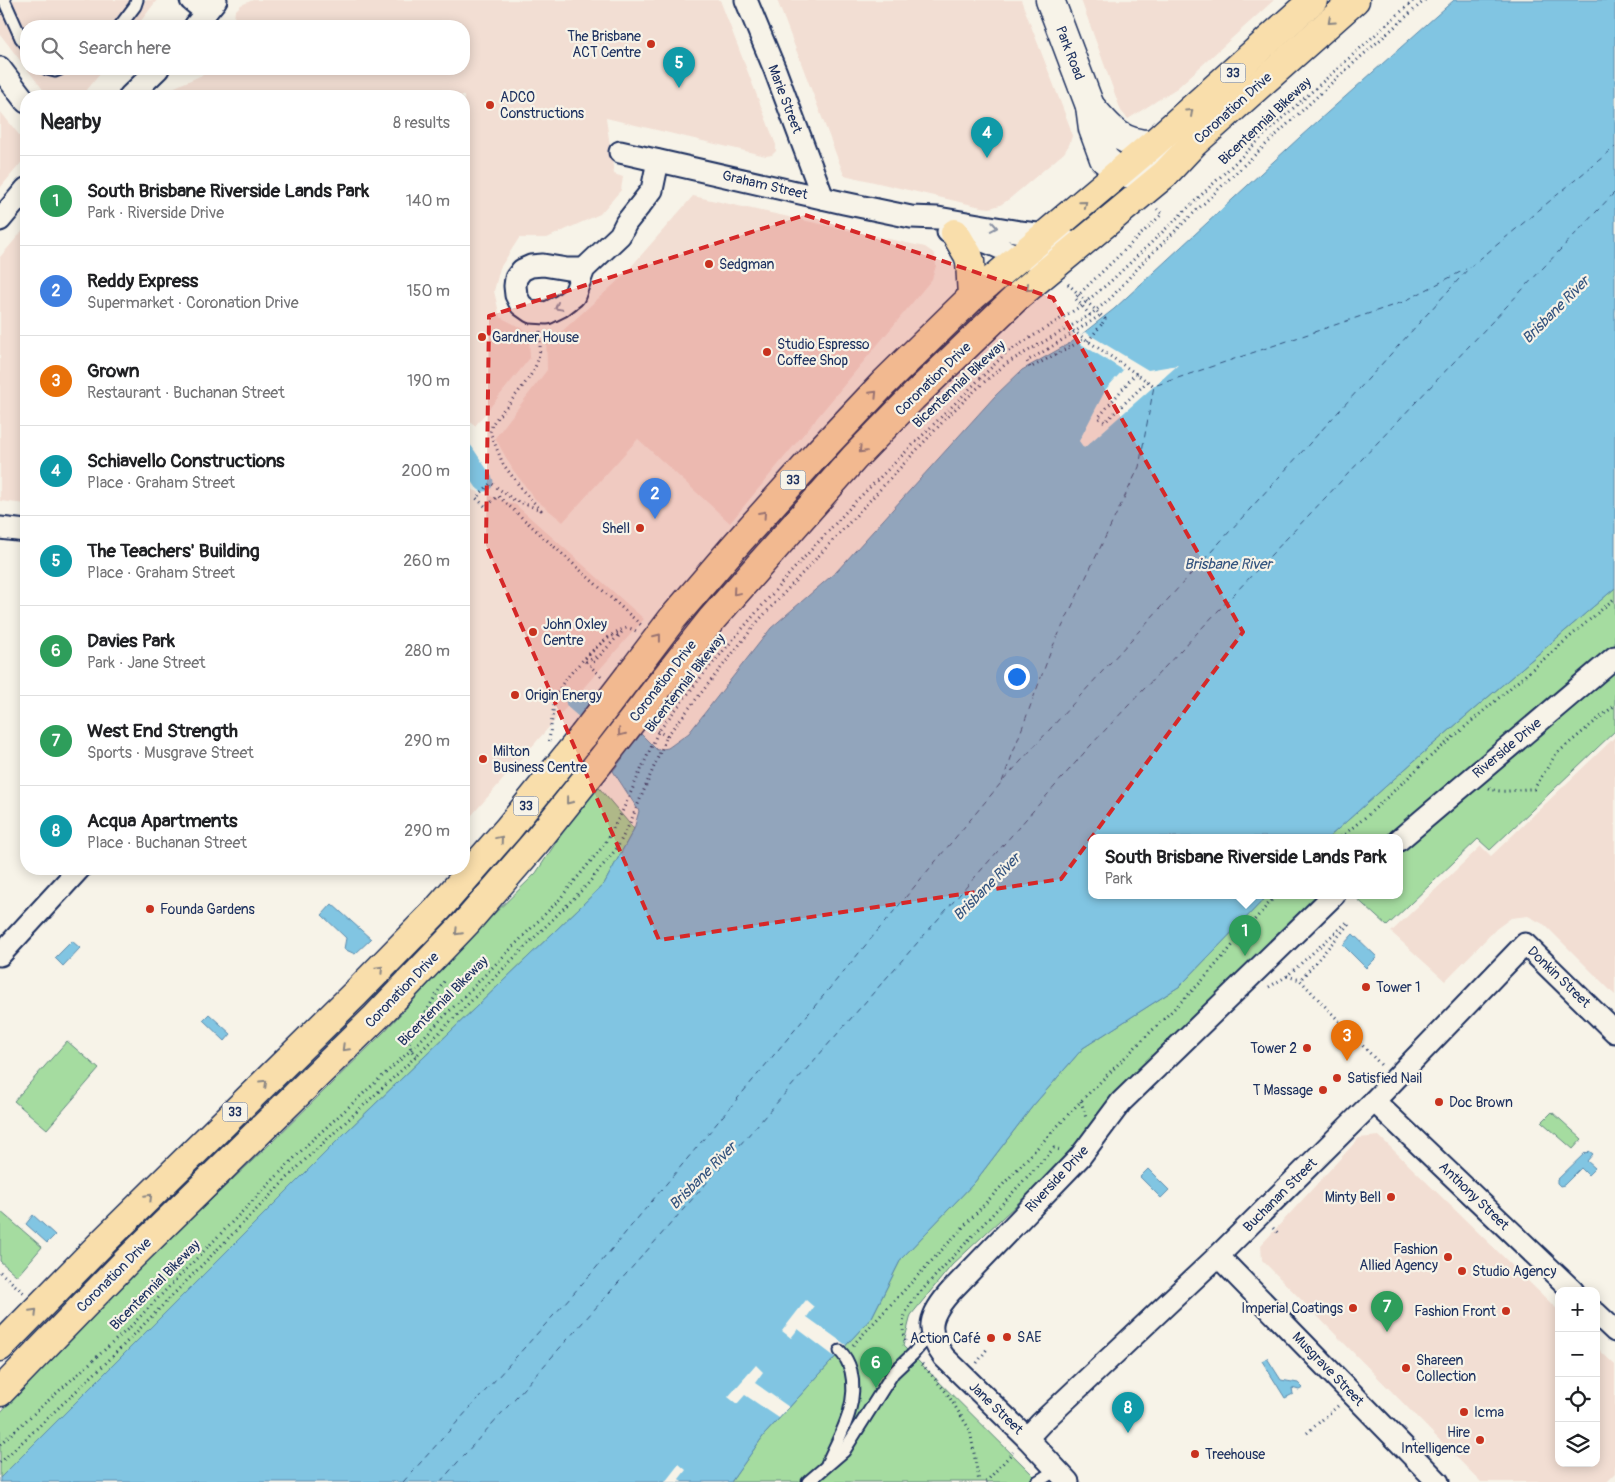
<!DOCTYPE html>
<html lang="en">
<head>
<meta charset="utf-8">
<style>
	body { margin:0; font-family:Pangolin,sans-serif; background:#f6f6f6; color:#202124 }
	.controls { position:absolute; right:15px; bottom:15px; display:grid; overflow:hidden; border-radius:10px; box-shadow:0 2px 12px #0003 }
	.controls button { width:45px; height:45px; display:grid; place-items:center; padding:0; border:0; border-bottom:1px solid #e0e0e0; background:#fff; color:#202124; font:25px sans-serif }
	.you { position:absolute; left:1016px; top:676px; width:18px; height:18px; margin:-12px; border:4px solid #fff; border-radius:50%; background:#1a73e8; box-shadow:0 0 0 8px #1a73e833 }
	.badge { display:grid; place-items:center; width:32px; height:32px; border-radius:50%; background:#0b8043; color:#fff; font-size:16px; font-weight:700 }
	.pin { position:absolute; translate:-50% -41px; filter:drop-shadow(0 1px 2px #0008) }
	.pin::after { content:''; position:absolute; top:26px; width:18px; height:15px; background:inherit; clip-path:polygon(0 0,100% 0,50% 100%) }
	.popup { position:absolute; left:1088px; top:834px; width:315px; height:65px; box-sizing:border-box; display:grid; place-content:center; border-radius:10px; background:#fff; filter:drop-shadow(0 1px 4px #0005); font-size:16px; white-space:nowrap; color:#757577 }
	.popup b { font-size:19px; color:#202124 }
	.popup::after { content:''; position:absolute; left:50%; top:100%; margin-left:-10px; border:10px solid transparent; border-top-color:#fff }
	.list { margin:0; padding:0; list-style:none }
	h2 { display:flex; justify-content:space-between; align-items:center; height:65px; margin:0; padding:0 20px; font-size:21px }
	h2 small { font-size:16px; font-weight:400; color:#757577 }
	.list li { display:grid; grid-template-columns:32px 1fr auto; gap:15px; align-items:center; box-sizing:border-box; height:90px; padding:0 20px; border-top:1px solid #e0e0e0 }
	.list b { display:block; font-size:19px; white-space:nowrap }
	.list p { margin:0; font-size:16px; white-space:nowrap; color:#757577 }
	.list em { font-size:16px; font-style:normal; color:#757577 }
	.icon { flex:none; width:28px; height:28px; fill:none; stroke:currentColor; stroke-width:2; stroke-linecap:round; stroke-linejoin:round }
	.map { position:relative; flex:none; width:1615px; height:1482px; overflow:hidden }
	.search { position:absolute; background:#fff; box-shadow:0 2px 12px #0003; left:20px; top:20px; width:450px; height:55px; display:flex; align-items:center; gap:12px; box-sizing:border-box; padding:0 18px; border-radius:20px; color:#757577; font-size:19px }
	.panel { position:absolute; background:#fff; box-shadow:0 2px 12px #0003; left:20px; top:90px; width:450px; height:785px; border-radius:20px }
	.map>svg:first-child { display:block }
</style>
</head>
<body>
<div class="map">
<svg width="1615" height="1482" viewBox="0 0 1615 1482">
	<rect width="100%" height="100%" fill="#f7f3e8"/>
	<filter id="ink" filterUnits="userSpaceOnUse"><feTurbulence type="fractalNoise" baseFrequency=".02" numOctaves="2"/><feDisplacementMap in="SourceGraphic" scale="10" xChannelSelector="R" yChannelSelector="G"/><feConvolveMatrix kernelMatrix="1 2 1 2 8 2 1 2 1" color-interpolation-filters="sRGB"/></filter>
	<g filter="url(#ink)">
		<g fill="#f2ded3">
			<polygon points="0,0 157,0 137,26 26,26 26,68 0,34"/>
			<polygon points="253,0 720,0 776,145 776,151 772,155 766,156 606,118 614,174 623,177 621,190 600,214 547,238 519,238 500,268 494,291 500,317 529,332 530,358 475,426 464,415 464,96 154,96 200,76 212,69 464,69 464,26 233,26 235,11 241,5"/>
			<polygon points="777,0 1021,0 1070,127 1072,136 1069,145 1064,153 1008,200 1000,205 990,208 981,207 844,175"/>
			<polygon points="1081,0 1274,0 1177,88 1128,119 1121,111"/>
			<polygon points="27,69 104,69 82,96 48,96"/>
			<polygon points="0,111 24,141 26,147 26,157 0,188"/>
			<polygon points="693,196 925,247 935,254 936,266 932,279 730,523 638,439 563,522 535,499 513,470 495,438 547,370 546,332 560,333 622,277"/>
			<polygon points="26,227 26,504 0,501 0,257"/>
			<polygon points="464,483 473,490 516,505 644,619 471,816 464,816"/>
			<polygon points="1615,737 1615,995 1545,925 1528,916 1511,918 1496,929 1445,981 1391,932 1481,846 1491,856"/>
			<polygon points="1379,1136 1559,1311 1559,1463 1596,1463 1596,1347 1615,1365 1615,1474 1607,1482 1481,1482 1262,1260 1261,1245 1359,1138"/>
		</g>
		<g fill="#a5dca0" stroke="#60867f">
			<polygon points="1615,588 1615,731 1490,850 1478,839 1387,926 1353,895 1399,895 1399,837 1329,837 1423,753"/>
			<polygon points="595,783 634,829 604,884 345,1133 0,1478 0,1413 98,1307 271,1143 384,1032 488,920 536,873"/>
			<polygon points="1268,895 1347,895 952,1265 911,1315 903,1346 1040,1482 731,1482 764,1435 872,1317 901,1259 974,1183 1032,1107 1083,1048 1180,986"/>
			<polygon points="67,1041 99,1069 47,1129 14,1101"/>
			<polygon points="1552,1112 1582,1139 1573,1149 1542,1122"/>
			<polygon points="0,1211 42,1247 18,1275 16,1275 0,1261"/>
		</g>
		<g fill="#81c5e2" stroke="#5889ad">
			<polygon points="1454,0 1615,0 1615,588 1423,753 1329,837 1091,837 1091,895 1268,895 1180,986 1083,1048 1032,1107 974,1183 901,1259 872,1317 764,1435 731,1482 0,1482 0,1478 345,1133 604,884 634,829 639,811 613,771 641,734 657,750 668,748 689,733 771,628 837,571 995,396 1022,370 1072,342 1114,309 1300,137"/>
			<polygon points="332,904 371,939 355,954 344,949 346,938 322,915"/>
			<polygon points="1353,934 1377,957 1366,968 1343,945"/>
			<polygon points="72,941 80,948 63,966 55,958"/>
			<polygon points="209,1014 231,1034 225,1041 203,1020"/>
			<polygon points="1589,1151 1593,1154 1587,1161 1595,1168 1588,1175 1581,1168 1564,1185 1560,1186 1557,1183 1557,1180 1586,1152 1587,1153"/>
			<polygon points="1148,1169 1169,1190 1161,1198 1140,1177"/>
			<polygon points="33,1215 55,1235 47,1243 26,1224"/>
			<polygon points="1267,1358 1281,1380 1298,1383 1303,1388 1299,1390 1292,1388 1293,1394 1285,1398 1262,1361"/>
		</g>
		<g fill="#f7f3e8">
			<polygon points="1085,332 1148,370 1178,365 1084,448 1079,441 1106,389 1123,370 1073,339"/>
			<polygon points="806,1300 814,1307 807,1317 846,1345 835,1357 798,1329 791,1338 782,1331"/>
			<polygon points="756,1365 763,1372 755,1383 789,1407 779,1418 745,1395 737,1404 728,1397"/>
			<polygon points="679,1464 686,1470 679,1479 682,1482 665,1482"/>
		</g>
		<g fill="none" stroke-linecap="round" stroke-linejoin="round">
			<g stroke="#81c5e2" stroke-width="19">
				<polyline points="464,452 484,482"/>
				<polyline points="575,701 630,749"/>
			</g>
			<g stroke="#34547f" stroke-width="1" stroke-dasharray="6 5" stroke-linecap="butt">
				<polyline points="1002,782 1052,648 1139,467 1154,386 1403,302 1466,269"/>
				<polyline points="403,1482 591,1274 1001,783 1469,268 1615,147"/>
				<polyline points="440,1482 652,1245 1091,745 1615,192"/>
			</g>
			<g stroke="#1b2f5e" stroke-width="15">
				<g id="lane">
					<polyline points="4,0 21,38 26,44"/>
					<polyline points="120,26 135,6 137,0"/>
					<polyline points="47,69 55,71 60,69"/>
					<path d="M827 1464C840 1435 859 1405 851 1371 849 1364 846 1357 840 1351"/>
					<polyline points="808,1482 844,1451 893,1373 913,1354 932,1331"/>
					<polyline points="1037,1482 1056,1470"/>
				</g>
			</g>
			<g stroke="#1b2f5e" stroke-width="25">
				<g id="street">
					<polyline points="191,0 206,12"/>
					<polyline points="746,0 775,70 823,198"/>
					<polyline points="195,26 216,0"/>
					<polyline points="0,68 26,102"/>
					<polyline points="130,96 158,69"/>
					<polyline points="620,152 844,203 911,217 938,218 1020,232 1046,235"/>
					<polyline points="0,220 26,189"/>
					<path d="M948 232C961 235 974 238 986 242 1004 248 1022 263 1041 257 1051 255 1059 246 1068 241"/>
					<polyline points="584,269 567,269 543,265 531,266 522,270 516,278 515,286 516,295 521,305 531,312 547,313 561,306 574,296 584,269 620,235 626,223 652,190 658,161"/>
					<polyline points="0,528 26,531"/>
					<polyline points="1399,840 1615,657"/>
					<polyline points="0,955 79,869"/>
					<polyline points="1374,1101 1573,1291"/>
					<polyline points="1218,1256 1438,1482"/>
					<polyline points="1596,1313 1615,1331"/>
					<polyline points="1027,1438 1041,1423 1218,1256 1374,1101 1525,944 1615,1032"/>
					<path d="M1068 1482 1027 1438 944 1357C924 1330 930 1314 952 1290L1080 1157 1121 1102 1334 895"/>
				</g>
			</g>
			<g stroke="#1b2f5e" stroke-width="31">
				<g id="secondary">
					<polyline points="1050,0 1090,106 1093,129 1104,159 1115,168 1130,174 1138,175 1150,170 1174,151"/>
					<path d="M1090 106C1109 128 1121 145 1153 144"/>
				</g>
			</g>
			<g stroke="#1b2f5e" stroke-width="31">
				<g id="highway">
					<polyline points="955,233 968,255 970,261 972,297"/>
					<polyline points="629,676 673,618 733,548 817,454 884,383 972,297 1153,144 1313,0"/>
					<polyline points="645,704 712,619 854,458 912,398 1019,295 1165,174 1194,143 1355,0"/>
					<polyline points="0,1347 104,1241 355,994 438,909 508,829 583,736"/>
					<polyline points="0,1392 126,1262 376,1017 466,923 536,842 599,763"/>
				</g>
			</g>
			<g stroke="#1b2f5e" stroke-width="3" stroke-dasharray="1 4" stroke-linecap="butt">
				<polyline points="1090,315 1075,298 1162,214 1157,209"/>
				<polyline points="1069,328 1154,386"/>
				<path d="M540 331C540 340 541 350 538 359 533 379 506 405 493 423L490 432 503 464 524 492 541 510 514 500 491 483 476 498 486 507 498 496 641 625"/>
				<polyline points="1088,341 1102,324"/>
				<polyline points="1048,349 1027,361 1030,368 1085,339"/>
				<polyline points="1136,373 1098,418 1105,422 1148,381"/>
				<polyline points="618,637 624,629"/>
				<polyline points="586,662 597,656"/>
				<path d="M586 662 584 660C594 650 605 637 618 634"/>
				<polyline points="601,676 590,666 617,637 618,634"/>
				<polyline points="657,731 667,736"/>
				<polyline points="549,741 555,697"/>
				<path d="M1489 788C1503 795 1519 788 1534 789L1556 754 1615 705"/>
				<polyline points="1341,837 1368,815 1430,757 1615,598"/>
				<polyline points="1287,976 1300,980"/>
				<polyline points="1269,987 1287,976 1347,922 1349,924 1300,980 1381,1065 1379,1067"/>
				<polyline points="416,1056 411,1050 409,1041 446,978"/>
				<polyline points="1081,1101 1086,1118"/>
				<polyline points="1273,1228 1280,1235"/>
				<polyline points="0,1272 24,1293"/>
				<path d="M905 1341C901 1324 903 1315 913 1300L1054 1148 1061 1150"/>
				<polyline points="853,1345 1081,1101 1201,982 1276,895"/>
				<polyline points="977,1363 987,1349"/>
				<polyline points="922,1364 946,1392 970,1430 979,1482"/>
				<polyline points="1307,1433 1339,1405"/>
				<polyline points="0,1444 129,1328 308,1144 411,1050 559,900 604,845 622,812 658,732 701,677 791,572 855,502 1006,353 1081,306 1110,282 1279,121 1414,0"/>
				<polyline points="0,1463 109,1360 307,1158 406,1066 587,885 617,848 630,823 667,736 759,620 950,414 983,383 1007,363 1090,315 1111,298 1144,261 1228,180 1338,77 1425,0"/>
				<polyline points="986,1482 1013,1452"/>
			</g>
			<use href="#lane" stroke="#f7f3e8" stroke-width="11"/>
			<use href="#street" stroke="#f7f3e8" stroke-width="21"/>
			<use href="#secondary" stroke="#f7f3e8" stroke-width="28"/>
			<use href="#highway" stroke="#f9deab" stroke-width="28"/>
			<g stroke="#1b2f5e" stroke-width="31" stroke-linecap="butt">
				<g id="highway-bridge">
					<polyline points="583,736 629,676"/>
					<polyline points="599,763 645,704"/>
				</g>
			</g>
			<g stroke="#1b2f5e" stroke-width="3" stroke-dasharray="1 4" stroke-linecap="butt">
				<polyline points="1068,284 1105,319 1102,324"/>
				<polyline points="1048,349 1101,315"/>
				<path d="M555 697C558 693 560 688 563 683 572 670 612 627 629 628 632 629 634 630 636 631"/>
			</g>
			<use href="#highway-bridge" stroke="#f9deab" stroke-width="28"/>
		</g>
		<defs><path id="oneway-chevron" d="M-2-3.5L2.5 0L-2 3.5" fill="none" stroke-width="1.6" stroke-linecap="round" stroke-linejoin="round" transform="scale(1.25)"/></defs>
		<g stroke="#8a8684">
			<use href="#oneway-chevron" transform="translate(1331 21) rotate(138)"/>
			<use href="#oneway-chevron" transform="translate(1190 112) rotate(-42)"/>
			<use href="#oneway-chevron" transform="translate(1084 204) rotate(-39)"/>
			<use href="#oneway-chevron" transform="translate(1029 288) rotate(140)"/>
			<use href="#oneway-chevron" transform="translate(874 394) rotate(-46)"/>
			<use href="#oneway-chevron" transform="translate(862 450) rotate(134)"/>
			<use href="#oneway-chevron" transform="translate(763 514) rotate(-48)"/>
			<use href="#oneway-chevron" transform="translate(736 592) rotate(131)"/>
			<use href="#oneway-chevron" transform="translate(658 637) rotate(-52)"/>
			<use href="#oneway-chevron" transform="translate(621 733) rotate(129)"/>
			<use href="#oneway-chevron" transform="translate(569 801) rotate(129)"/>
			<use href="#oneway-chevron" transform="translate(500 839) rotate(-50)"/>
			<use href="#oneway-chevron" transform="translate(458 932) rotate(134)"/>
			<use href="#oneway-chevron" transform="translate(380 969) rotate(-46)"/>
			<use href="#oneway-chevron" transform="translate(345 1048) rotate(135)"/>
			<use href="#oneway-chevron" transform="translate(264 1083) rotate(-44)"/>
			<use href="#oneway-chevron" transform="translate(149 1197) rotate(-45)"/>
			<use href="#oneway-chevron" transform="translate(34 1312) rotate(-46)"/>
		</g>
		<g stroke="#8991a3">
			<use href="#oneway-chevron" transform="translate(994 227) rotate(10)"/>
			<use href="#oneway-chevron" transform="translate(558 307) rotate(151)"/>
		</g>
	</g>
	<path fill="#d62828" fill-opacity="0.2" stroke="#d62828" stroke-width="4" stroke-dasharray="10 6" stroke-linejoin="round" d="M805 215 1053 298 1243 632 1061 879 659 940 486 545 489 316Z"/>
	<g fill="#c8321e" stroke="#f7f3e8" stroke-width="2">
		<circle cx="651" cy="44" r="5"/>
		<circle cx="490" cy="105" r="5"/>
		<circle cx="709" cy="264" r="5"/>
		<circle cx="482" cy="337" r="5"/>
		<circle cx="767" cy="352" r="5"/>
		<circle cx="640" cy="528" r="5"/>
		<circle cx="533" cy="632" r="5"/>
		<circle cx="515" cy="695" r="5"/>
		<circle cx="483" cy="759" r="5"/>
		<circle cx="150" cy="909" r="5"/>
		<circle cx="1366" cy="987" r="5"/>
		<circle cx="1307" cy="1048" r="5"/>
		<circle cx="1337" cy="1078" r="5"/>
		<circle cx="1323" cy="1090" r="5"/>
		<circle cx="1439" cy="1102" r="5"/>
		<circle cx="1391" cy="1197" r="5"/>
		<circle cx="1448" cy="1257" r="5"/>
		<circle cx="1462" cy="1271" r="5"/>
		<circle cx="1353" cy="1308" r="5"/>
		<circle cx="1506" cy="1311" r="5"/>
		<circle cx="1007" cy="1337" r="5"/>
		<circle cx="991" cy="1338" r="5"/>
		<circle cx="1406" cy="1368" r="5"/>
		<circle cx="1464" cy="1412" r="5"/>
		<circle cx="1480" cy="1440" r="5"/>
		<circle cx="1195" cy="1454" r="5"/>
	</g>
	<g text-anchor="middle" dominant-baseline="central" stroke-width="4.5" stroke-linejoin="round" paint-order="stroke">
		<g fill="#f7f3e8" stroke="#5d6a87" stroke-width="1">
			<rect x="1220.5" y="63.5" width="25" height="19" rx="4"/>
			<rect x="780.5" y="470.5" width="25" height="19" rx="4"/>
			<rect x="513.5" y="796.5" width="25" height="19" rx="4"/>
			<rect x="222.5" y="1102.5" width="25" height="19" rx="4"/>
		</g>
		<g font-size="12" font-weight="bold" fill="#1b2f5e">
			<text x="1233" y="73">33</text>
			<text x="793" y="480">33</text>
			<text x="526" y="806">33</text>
			<text x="235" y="1112">33</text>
		</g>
		<g font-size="14" fill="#1b2f5e" stroke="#f7f3e8" text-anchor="start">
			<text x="641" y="36" text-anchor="end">The Brisbane<tspan x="641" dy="16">ACT Centre</tspan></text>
			<text x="500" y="97">ADCO<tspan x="500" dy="16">Constructions</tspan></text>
			<text x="719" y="264">Sedgman</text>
			<text x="492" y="337">Gardner House</text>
			<text x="777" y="344">Studio Espresso<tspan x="777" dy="16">Coffee Shop</tspan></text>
			<text x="630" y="528" text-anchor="end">Shell</text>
			<text x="543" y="624">John Oxley<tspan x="543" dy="16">Centre</tspan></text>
			<text x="525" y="695">Origin Energy</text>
			<text x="493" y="751">Milton<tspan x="493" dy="16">Business Centre</tspan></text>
			<text x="160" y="909">Founda Gardens</text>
			<text x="1376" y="987">Tower 1</text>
			<text x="1297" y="1048" text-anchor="end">Tower 2</text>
			<text x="1347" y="1078">Satisfied Nail</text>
			<text x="1313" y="1090" text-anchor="end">T Massage</text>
			<text x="1449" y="1102">Doc Brown</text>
			<text x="1381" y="1197" text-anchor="end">Minty Bell</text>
			<text x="1438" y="1249" text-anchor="end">Fashion<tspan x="1438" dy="16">Allied Agency</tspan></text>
			<text x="1472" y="1271">Studio Agency</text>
			<text x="1343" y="1308" text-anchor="end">Imperial Coatings</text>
			<text x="1496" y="1311" text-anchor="end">Fashion Front</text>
			<text x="1017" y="1337">SAE</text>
			<text x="981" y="1338" text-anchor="end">Action Café</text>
			<text x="1416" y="1360">Shareen<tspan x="1416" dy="16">Collection</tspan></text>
			<text x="1474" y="1412">Icma</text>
			<text x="1470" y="1432" text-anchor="end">Hire<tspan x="1470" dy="16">Intelligence</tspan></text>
			<text x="1205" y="1454">Treehouse</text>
		</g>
		<g font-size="14" fill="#1b2f5e" stroke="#f7f3e8">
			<text transform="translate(1070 53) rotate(69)">Park Road</text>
			<text transform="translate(785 99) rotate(69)">Marie Street</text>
			<text transform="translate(1233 108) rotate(-42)">Coronation Drive</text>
			<text transform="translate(1265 121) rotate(-43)">Bicentennial Bikeway</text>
			<text transform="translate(765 185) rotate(13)">Graham Street</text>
			<text transform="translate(933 379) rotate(-44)">Coronation Drive</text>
			<text transform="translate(959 384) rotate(-43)">Bicentennial Bikeway</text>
			<text transform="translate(663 681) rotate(-52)">Coronation Drive</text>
			<text transform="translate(685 683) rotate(-52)">Bicentennial Bikeway</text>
			<text transform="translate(1507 748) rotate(-40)">Riverside Drive</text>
			<text transform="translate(1559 977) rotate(44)">Donkin Street</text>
			<text transform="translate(402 990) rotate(-46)">Coronation Drive</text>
			<text transform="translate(443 1001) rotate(-45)">Bicentennial Bikeway</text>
			<text transform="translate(1057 1179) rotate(-47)">Riverside Drive</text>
			<text transform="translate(1280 1195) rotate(-45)">Buchanan Street</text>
			<text transform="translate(1474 1196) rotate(44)">Anthony Street</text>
			<text transform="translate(114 1275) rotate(-45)">Coronation Drive</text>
			<text transform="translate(155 1285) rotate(-45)">Bicentennial Bikeway</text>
			<text transform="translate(1328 1369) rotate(46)">Musgrave Street</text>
			<text transform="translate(996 1408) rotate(44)">Jane Street</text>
		</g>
		<g font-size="15" font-style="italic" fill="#34547f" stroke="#f7f3e8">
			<text transform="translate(1556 310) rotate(-45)">Brisbane River</text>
			<text x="1228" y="564">Brisbane River</text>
			<text transform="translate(987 887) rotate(-45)">Brisbane River</text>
			<text transform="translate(703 1176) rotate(-45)">Brisbane River</text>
		</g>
	</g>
</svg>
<div class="controls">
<button>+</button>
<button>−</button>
<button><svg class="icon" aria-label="locate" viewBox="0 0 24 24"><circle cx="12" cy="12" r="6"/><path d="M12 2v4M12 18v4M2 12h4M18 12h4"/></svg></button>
<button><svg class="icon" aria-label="layers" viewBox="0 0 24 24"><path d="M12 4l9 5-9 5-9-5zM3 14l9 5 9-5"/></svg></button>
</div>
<div class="you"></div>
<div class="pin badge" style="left:1245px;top:956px;background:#2e9e5b">1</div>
<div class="popup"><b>South Brisbane Riverside Lands Park</b>Park</div>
<div class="pin badge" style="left:655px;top:519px;background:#3f7fe0">2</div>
<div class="pin badge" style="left:1347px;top:1061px;background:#e8710a">3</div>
<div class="pin badge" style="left:987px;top:158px;background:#0f9aa8">4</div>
<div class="pin badge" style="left:679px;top:88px;background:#0f9aa8">5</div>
<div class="pin badge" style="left:876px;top:1388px;background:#2e9e5b">6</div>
<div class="pin badge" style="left:1387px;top:1332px;background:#2e9e5b">7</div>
<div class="pin badge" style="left:1128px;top:1433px;background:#0f9aa8">8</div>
<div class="search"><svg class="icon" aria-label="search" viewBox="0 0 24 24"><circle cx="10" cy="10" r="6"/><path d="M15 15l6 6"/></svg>Search here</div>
<section class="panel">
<h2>Nearby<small>8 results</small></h2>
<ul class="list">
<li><span class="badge" style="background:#2e9e5b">1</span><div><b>South Brisbane Riverside Lands Park</b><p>Park · Riverside Drive</p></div><em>140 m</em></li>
<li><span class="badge" style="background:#3f7fe0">2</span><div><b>Reddy Express</b><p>Supermarket · Coronation Drive</p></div><em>150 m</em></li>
<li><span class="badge" style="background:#e8710a">3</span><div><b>Grown</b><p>Restaurant · Buchanan Street</p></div><em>190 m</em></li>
<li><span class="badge" style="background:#0f9aa8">4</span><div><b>Schiavello Constructions</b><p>Place · Graham Street</p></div><em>200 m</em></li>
<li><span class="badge" style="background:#0f9aa8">5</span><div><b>The Teachers' Building</b><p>Place · Graham Street</p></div><em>260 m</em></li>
<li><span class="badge" style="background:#2e9e5b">6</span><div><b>Davies Park</b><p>Park · Jane Street</p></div><em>280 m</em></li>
<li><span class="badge" style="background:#2e9e5b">7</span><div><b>West End Strength</b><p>Sports · Musgrave Street</p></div><em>290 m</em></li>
<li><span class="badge" style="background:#0f9aa8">8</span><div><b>Acqua Apartments</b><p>Place · Buchanan Street</p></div><em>290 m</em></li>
</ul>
</section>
</div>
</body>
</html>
